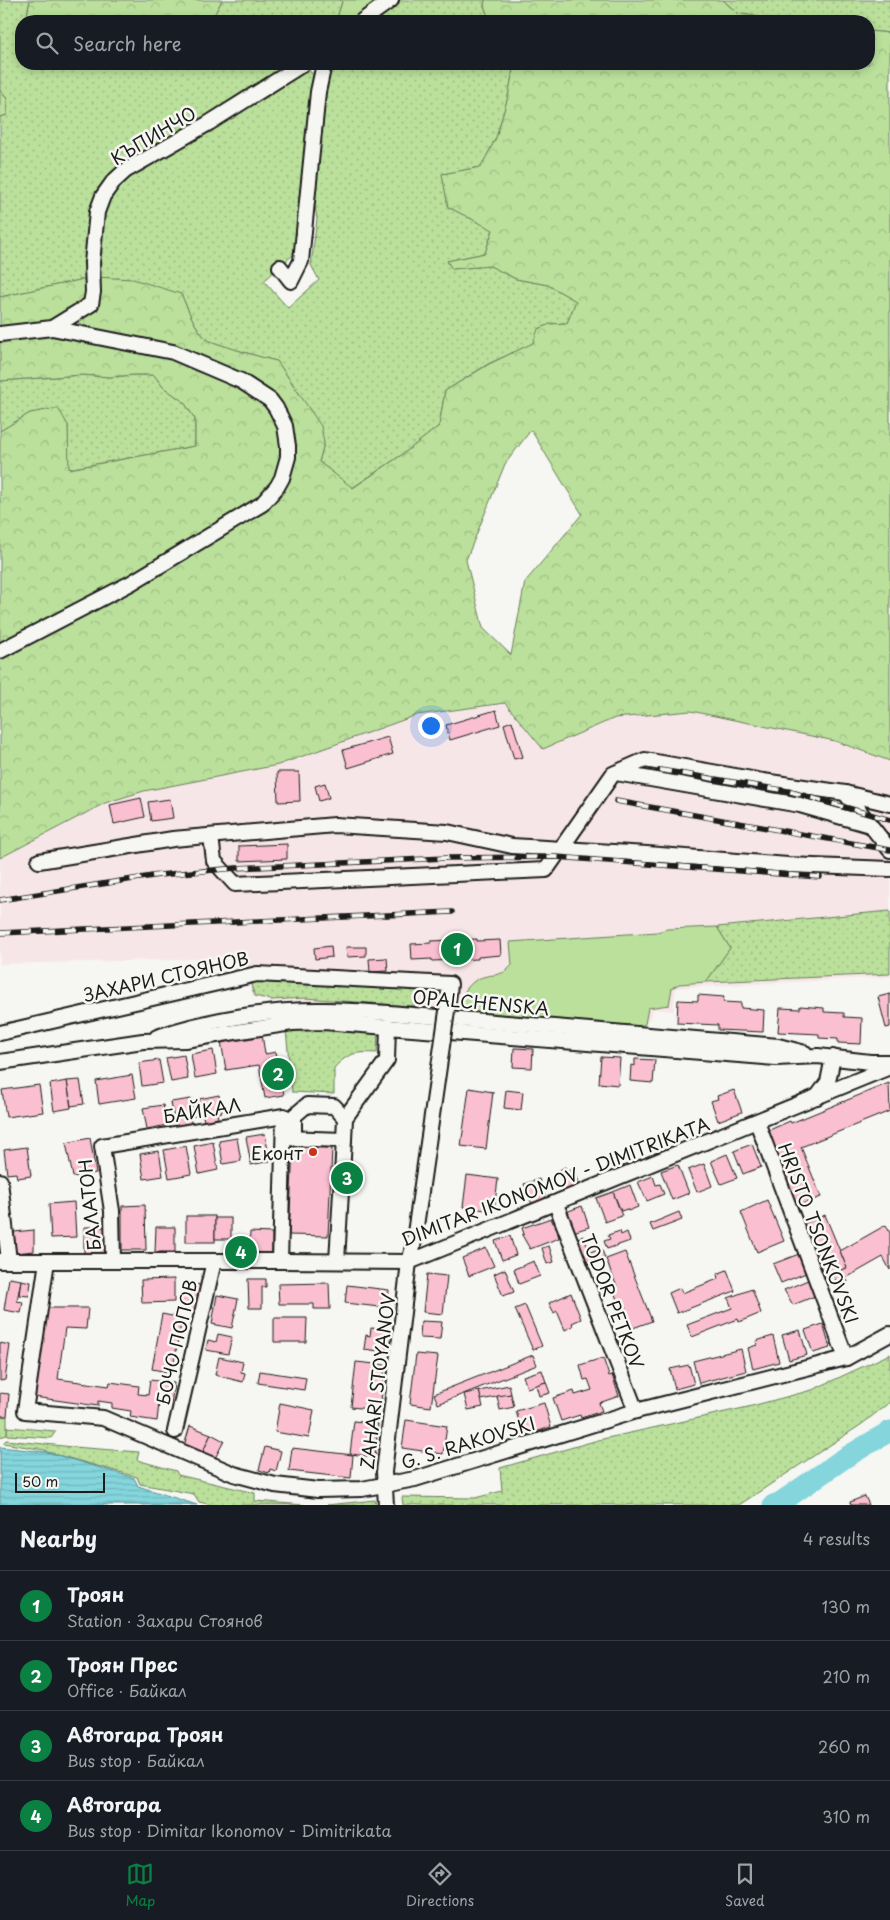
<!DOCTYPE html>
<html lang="en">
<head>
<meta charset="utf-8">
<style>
	body { margin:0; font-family:"Playpen Sans",sans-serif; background:#242831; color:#f1f3f6 }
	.scale { position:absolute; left:15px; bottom:12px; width:90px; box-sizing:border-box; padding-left:5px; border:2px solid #1c1c1c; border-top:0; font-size:14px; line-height:18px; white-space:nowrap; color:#1c1c1c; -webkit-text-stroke:4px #f6f6f2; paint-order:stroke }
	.you { position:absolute; left:430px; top:725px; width:18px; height:18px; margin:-12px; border:4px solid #fff; border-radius:50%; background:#1a73e8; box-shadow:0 0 0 8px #1a73e833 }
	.badge { display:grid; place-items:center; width:32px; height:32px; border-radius:50%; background:#0b8043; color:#fff; font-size:16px; font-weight:700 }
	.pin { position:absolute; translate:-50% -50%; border:2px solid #fff; box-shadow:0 1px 5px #0006 }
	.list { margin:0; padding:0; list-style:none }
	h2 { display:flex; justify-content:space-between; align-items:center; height:65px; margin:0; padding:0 20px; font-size:21px }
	h2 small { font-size:16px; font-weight:400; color:#9ea1a6 }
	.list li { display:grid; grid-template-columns:32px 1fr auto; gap:15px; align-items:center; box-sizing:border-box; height:70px; padding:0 20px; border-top:1px solid #363941 }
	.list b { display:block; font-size:19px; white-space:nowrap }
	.list p { margin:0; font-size:16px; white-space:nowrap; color:#9ea1a6 }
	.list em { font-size:16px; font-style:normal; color:#9ea1a6 }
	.icon { flex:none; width:28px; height:28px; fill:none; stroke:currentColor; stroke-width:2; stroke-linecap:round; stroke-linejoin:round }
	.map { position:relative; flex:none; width:890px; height:1505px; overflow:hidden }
	.search { position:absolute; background:#171b24; box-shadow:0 2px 8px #0003; left:15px; right:15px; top:15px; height:55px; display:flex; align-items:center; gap:12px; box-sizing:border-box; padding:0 18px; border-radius:20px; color:#9ea1a6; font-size:19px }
	.sheet { height:345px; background:#171b24 }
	nav { display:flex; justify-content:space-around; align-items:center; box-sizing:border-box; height:70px; border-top:1px solid #363941; background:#171b24; font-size:14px; color:#9ea1a6 }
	nav a { display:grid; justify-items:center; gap:2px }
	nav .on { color:#0b8043 }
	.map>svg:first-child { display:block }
</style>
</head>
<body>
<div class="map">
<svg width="890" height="1505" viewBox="0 0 890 1505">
	<defs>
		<pattern id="grass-dots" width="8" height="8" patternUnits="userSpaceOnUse" patternTransform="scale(1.25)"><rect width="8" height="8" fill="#bae09b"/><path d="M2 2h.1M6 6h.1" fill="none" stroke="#9fc085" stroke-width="1.8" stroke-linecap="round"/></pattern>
		<pattern id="forest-crowns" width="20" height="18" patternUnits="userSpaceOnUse" patternTransform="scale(1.25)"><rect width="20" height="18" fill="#bae09b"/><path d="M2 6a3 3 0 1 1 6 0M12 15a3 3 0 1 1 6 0" fill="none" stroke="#9fc085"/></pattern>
		<pattern id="water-rules" width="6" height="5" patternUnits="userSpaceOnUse" patternTransform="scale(1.25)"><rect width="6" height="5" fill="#84d5dc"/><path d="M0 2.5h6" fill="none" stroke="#71b6bc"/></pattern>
	</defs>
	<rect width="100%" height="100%" fill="#f6f6f2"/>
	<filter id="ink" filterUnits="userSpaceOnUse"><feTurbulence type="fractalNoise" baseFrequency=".02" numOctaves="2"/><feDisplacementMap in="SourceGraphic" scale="10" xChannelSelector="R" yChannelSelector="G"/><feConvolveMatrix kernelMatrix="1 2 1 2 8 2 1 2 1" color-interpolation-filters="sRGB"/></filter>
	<g filter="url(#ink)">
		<path fill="#f7e6e8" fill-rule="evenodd" d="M505 703 543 749 615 718 691 711 835 741 890 761V977L676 988 673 1011 654 1009 644 1028 472 1017 460 1012 290 1000 272 1002 253 997 242 958 0 964V858L105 803 144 791 278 765 417 715ZM689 927 706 982 679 984 671 988 669 1005 647 1008 645 1024 476 980 506 972 513 964 511 942 657 932 667 929ZM259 978 408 1006 305 998 272 1000Z"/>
		<g fill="url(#grass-dots)" stroke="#6b7e5c">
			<path d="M0 0H30L26 21H21V64H37L42 70 68 64H306L303 68 307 69 315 76 300 244 295 253 264 281 288 308 319 280 311 265 317 219 312 186 326 71 329 64H510L513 70 508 97 496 138 481 167 443 174 448 207 493 229 485 253 447 261 452 269 490 266 516 279 548 285 576 301 567 323 550 324 534 343 488 364 445 391 439 426 403 454 352 488 319 462 324 443 301 396 277 361C269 360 209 342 206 339 194 327 188 309 181 294L94 277 0 297V117L7 115V99L0 90Z"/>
			<polygon points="222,0 340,0 342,2 336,21 211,21"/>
			<polygon points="397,0 485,0 484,6 490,21 369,21"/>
			<polygon points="723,0 890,0 890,33 869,31 869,21 780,21 737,13"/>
			<polygon points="82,375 110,377 134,375 154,375 163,387 184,402 195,419 195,446 68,469 68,425 30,413 0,431 0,381"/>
			<polygon points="890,911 890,974 706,982 730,948 717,927"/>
			<polygon points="259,978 296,978 417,990 418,1001 416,1005 408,1006 305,998 272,1000 255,996 251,985"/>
			<path d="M321 1029 378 1031 377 1053C356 1052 349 1052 334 1068V1094L292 1092 286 1030Z"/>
			<polygon points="890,1354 890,1402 862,1424 739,1505 403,1505 402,1497 475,1498 502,1491 500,1468 598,1440 748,1407 812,1390"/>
			<polygon points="7,1427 56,1431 51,1438 7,1435"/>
			<polygon points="6,1440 73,1447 139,1452 137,1460 176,1471 178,1475 255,1493 255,1501 304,1505 212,1505 199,1502 194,1494 140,1484 137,1477 47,1452 45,1450 3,1443"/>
			<polygon points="375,1500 376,1505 327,1505"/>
		</g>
		<g fill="url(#forest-crowns)" stroke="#6b7e5c" fill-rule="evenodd">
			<polygon points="30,0 222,0 211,21 26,21"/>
			<polygon points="485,0 723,0 737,13 780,21 490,21 484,6"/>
			<path d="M869 31 890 33V761L835 741 691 711 615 718 543 749 505 703 417 715 278 765 144 791 105 803 0 858V431L30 413 58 408 68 425 69 469 195 446V419L184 402 163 387 154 375H134L110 377 82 375 0 381V297L94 277 133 279 181 294C188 309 194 327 206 339 209 342 269 360 277 361L321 426 324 443 319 462 353 488 403 454 439 426 445 391 489 364 533 343 538 329 550 324 567 323 576 301 548 285 516 279 490 266 452 269 447 261 485 253 493 230 448 207 442 174 481 167 496 138 508 97 513 70 510 64H869ZM531 430 582 514 525 582 511 655 483 628 466 560 505 464Z"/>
			<polygon points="37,64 68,64 42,70"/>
			<polygon points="0,90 7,99 7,115 0,117"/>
		</g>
		<g fill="#bae09b" stroke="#6b7e5c">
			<polygon points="340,0 397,0 369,21 336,21 342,2"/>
			<path d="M717 927 730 948 706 982 679 984 672 988 669 1005 648 1008 645 1024 640 1026 538 1022 472 1015 456 1010C460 999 466 986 476 980 490 972 501 979 512 965L510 942 657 932 667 929Z"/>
			<polygon points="0,1416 7,1416 7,1435 0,1437"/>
		</g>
		<polygon fill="url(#water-rules)" stroke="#5a8b8f" points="0,1447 47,1452 134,1478 138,1486 197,1505 0,1505"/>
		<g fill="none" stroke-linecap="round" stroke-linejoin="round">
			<polyline stroke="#84d5dc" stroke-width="21" points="773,1505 781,1502 843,1459 890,1431"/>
		</g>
		<g fill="#fac0d2" stroke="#1c1c1c">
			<polygon points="496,710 500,725 450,740 446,725"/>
			<polygon points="512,721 523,757 514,759 504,724"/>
			<polygon points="388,737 393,754 348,768 343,750"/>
			<polygon points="277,772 299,772 300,801 278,802"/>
			<polygon points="325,783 329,798 319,801 315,786"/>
			<polygon points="141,798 145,817 114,824 110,805"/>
			<polygon points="170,799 173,818 151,821 148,802"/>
			<polygon points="287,844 287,859 239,861 239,846"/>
			<polygon points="477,939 477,941 500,940 501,955 478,957 478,959 432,961 432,959 412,960 411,944 431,943 431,941"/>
			<polygon points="331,946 332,957 315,959 314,948"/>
			<polygon points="346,947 366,947 366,956 347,957"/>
			<polygon points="387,958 388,971 370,972 369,959"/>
			<polygon points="890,994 890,1027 886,1028 878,997"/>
			<polygon points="698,995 724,997 723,1002 741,1003 741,1008 764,1010 763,1032 718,1030 718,1025 677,1023 678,1000 698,1001"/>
			<polygon points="800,1006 824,1008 824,1012 844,1013 844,1017 862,1018 861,1044 838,1043 838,1039 819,1038 819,1034 778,1032 780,1008 800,1009"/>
			<polygon points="262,1034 265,1054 276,1052 284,1095 265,1098 259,1065 226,1070 221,1041"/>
			<polygon points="514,1048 533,1049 532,1068 513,1067"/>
			<polygon points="213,1050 217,1074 195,1078 191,1054"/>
			<polygon points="184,1055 188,1079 171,1082 166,1058"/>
			<polygon points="601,1057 620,1058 618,1085 599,1083"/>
			<polygon points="635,1059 655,1060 653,1083 630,1081 631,1065 635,1066"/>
			<polygon points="159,1060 163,1083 142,1086 139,1063"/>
			<polygon points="132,1075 136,1098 99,1104 96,1081"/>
			<polygon points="80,1080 84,1104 71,1106 67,1081"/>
			<polygon points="67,1081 71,1108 54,1111 50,1084"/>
			<polygon points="889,1083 890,1111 801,1147 821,1197 797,1206 765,1132 790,1121 791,1123"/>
			<polygon points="39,1085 43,1112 6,1117 2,1090"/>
			<polygon points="469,1088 493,1092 486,1149 461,1146"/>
			<polygon points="506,1090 523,1092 521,1110 504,1108"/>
			<polygon points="734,1090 742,1112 718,1121 711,1101 718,1099 717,1096"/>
			<polygon points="219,1095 222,1112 217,1113 218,1118 204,1121 199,1099"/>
			<polygon points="191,1099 195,1116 190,1117 191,1123 175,1126 171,1102"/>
			<polygon points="163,1105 167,1125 147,1129 143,1108"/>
			<polygon points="265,1134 270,1161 251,1165 246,1137"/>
			<polygon points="90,1138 96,1173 73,1177 66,1143"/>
			<polygon points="237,1138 241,1161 223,1164 219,1141"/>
			<polygon points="213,1142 218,1170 199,1174 194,1146"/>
			<polygon points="752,1144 761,1167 743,1174 734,1151"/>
			<polygon points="186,1146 191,1174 169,1178 164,1150"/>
			<polygon points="27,1147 31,1176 17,1178 16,1173 7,1174 4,1150"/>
			<polygon points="293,1147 332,1148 328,1236 289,1235"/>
			<polygon points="159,1151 163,1176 144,1179 140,1154"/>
			<polygon points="727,1154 737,1178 721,1184 711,1161"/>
			<polygon points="704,1164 712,1186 697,1192 688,1170"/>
			<polygon points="678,1165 689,1193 672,1200 661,1171"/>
			<polygon points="565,1167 567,1172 573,1169 579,1185 565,1190 558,1171"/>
			<polygon points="467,1175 498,1179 494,1211 463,1207"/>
			<polygon points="653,1176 656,1185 660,1184 664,1194 647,1201 638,1182"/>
			<polygon points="539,1179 546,1199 532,1204 524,1184"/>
			<polygon points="630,1185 638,1207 628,1211 627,1209 621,1211 613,1192"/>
			<polygon points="613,1192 622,1216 605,1222 596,1198"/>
			<polygon points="767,1200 784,1241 757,1252 741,1212"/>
			<polygon points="74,1202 76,1237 51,1238 49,1204"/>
			<polygon points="145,1205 146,1250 122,1250 122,1206"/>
			<polygon points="582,1206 589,1227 573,1232 566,1212"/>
			<polygon points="679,1212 682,1220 653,1231 650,1224"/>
			<polygon points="825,1215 847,1268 824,1277 803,1224"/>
			<rect x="186" y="1216" width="29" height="26"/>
			<rect x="215" y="1218" width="16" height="21"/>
			<polygon points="551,1218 553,1223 555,1223 559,1238 530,1249 522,1235 524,1234 522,1228"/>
			<polygon points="886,1225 890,1233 890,1270 883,1257 846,1278 848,1282 839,1287 832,1273 847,1268 840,1251"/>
			<polygon points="84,1227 105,1227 106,1253 84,1254"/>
			<polygon points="156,1227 175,1227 175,1252 155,1252"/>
			<polygon points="34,1230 34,1251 16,1253 14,1232"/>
			<polygon points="620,1231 621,1235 627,1232 630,1241 607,1249 604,1241 610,1239 608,1235"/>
			<polygon points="250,1232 272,1233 272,1253 249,1252"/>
			<polygon points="510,1236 516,1255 502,1260 495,1241"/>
			<polygon points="583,1236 590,1252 601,1248 605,1258 585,1265 575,1239"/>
			<polygon points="549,1246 554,1262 547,1264 542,1248"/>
			<polygon points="486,1248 494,1266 469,1276 462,1258"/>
			<polygon points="625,1252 652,1321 633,1328 623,1302 618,1303 613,1288 617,1287 606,1259"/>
			<polygon points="799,1254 806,1273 781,1283 773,1264"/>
			<polygon points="534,1261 540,1276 519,1284 514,1269"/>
			<polygon points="505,1269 514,1292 503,1296 494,1274"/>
			<polygon points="727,1270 735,1291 677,1313 669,1293 680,1288 682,1293 718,1279 717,1274"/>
			<polygon points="427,1274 447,1276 443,1314 423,1312"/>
			<polygon points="9,1278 21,1280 17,1301 23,1302 21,1313 4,1310"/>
			<polygon points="174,1279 174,1302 142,1303 141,1280"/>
			<polygon points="248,1279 266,1279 266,1287 262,1287 262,1308 249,1308"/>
			<polygon points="21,1280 31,1282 29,1296 19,1295"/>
			<polygon points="808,1280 815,1296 793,1305 784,1290"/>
			<polygon points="185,1282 205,1286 200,1313 179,1309"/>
			<polygon points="329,1283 330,1309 314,1309 314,1304 279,1304 278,1284"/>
			<polygon points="347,1285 389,1290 388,1308 345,1303"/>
			<polygon points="752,1289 761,1313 739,1322 738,1319 692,1337 687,1325 732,1308 728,1298"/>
			<polygon points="571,1293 581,1319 572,1323 573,1326 565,1330 557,1311 554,1313 549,1303"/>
			<polygon points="217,1295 238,1299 232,1328 212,1324"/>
			<polygon points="525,1305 542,1346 533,1350 515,1309"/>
			<polygon points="47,1308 88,1308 86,1329 65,1328 58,1379 109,1386 110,1382 139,1386 138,1394 148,1395 150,1380 174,1383 171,1405 159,1403 157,1421 130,1417 131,1411 112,1408 112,1403 98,1401 98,1406 34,1397"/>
			<polygon points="162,1314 182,1318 172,1373 152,1369"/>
			<polygon points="274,1318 307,1318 306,1342 274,1342"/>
			<polygon points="421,1321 442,1322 440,1339 420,1338"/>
			<polygon points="823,1324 830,1348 813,1353 805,1330"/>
			<polygon points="371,1328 388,1330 386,1352 364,1349 366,1335 370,1336"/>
			<polygon points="800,1330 807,1355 789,1360 782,1335"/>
			<polygon points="218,1334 232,1337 228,1354 206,1350 208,1340 216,1342"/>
			<polygon points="773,1336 779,1362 753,1369 748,1348 757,1345 756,1341"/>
			<polygon points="0,1343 10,1345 5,1380 0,1381"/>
			<polygon points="741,1349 746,1371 699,1383 693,1361"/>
			<polygon points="416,1354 438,1356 431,1407 410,1404"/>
			<polygon points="533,1355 537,1365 438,1404 434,1394"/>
			<polygon points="219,1357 243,1362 241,1372 245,1373 243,1382 215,1375"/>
			<polygon points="603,1358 609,1376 612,1375 619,1396 599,1403 602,1411 581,1418 580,1415 561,1421 553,1398 574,1391 575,1395 592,1390 588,1379 584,1380 580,1365"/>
			<polygon points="356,1362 385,1365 380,1410 351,1407"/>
			<polygon points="689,1365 694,1384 675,1389 670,1369"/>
			<polygon points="542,1370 546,1382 527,1388 523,1376"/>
			<polygon points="260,1371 306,1378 304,1390 258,1383"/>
			<polygon points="546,1382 550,1393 539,1396 536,1385"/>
			<polygon points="509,1385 511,1394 481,1400 479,1391"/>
			<polygon points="479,1391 483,1407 468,1410 464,1394"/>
			<polygon points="0,1393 9,1394 7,1416 0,1416"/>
			<polygon points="511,1394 514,1407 500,1410 497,1396"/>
			<polygon points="280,1403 314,1410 309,1438 275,1432"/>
			<polygon points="544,1403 551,1427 523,1436 516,1411"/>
			<polygon points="406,1420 447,1426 443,1454 402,1448"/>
			<polygon points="354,1421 378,1424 375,1457 350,1454"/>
			<polygon points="190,1426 211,1434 202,1454 184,1446"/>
			<polygon points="211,1434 224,1441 214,1460 202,1454"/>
			<polygon points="265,1447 281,1451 276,1471 270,1469 269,1473 259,1470"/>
			<polygon points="292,1448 353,1455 351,1478 289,1471"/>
			<polygon points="865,1496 869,1505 851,1505 850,1502"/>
		</g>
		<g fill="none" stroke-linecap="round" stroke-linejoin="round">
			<g stroke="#1c1c1c" stroke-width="18">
				<g id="minor">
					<polyline points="362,21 391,0"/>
					<polyline points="280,267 291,281 301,261 318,92 324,64"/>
					<polyline points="0,334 52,328 91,304 93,292 92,263 97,212 103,196 113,182 125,171 209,123 303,64"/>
					<polyline points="0,651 131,583 262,504 277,487 282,478 288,457 288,446 285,426 276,408 270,400 241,381 173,352 52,328"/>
					<polyline points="616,773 800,805 870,825"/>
					<polyline points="845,793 890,850"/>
					<polyline points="211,836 214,861 235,884 546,870 613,774 645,760 763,781 845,793 890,804"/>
					<polyline points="39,861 173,839 335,825 447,832 512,846 647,854 788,865 890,869"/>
					<polyline points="0,1033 257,974 450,984 447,1011"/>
					<path d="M157 1037C206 1020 271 1009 324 1010 345 1010 367 1012 389 1013L778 1046 805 1053"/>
					<polyline points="0,1062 143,1041 185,1040 292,1023 324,1022 776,1058 818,1056 870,1062 890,1062"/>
					<polyline points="817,1097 828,1082 833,1057"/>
					<polyline points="757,1122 846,1358"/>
					<polyline points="284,1138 344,1140 337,1261"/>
					<polyline points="294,1138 294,1116 307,1105 334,1106 345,1118"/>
					<polyline points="344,1140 345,1118 387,1060 388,1026"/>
					<polyline points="0,1181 9,1261"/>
					<polyline points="556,1204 636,1411"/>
					<polyline points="0,1261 280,1261 409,1262 890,1067"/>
					<polyline points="47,1261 25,1411 103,1418 234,1474 275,1485 318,1490 362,1489 415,1479 636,1411 846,1358 890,1334"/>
					<polyline points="113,1261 112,1211 102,1146 284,1116 280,1261"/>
					<polyline points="175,1431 214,1261"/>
					<polyline points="386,1505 384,1472 409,1262 413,1247 443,1039"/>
				</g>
			</g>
			<use href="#minor" stroke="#f6f6f2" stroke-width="14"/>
			<g stroke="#1c1c1c" stroke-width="5.5">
				<g id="rail">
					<polyline points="660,770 788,791 890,820"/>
					<polyline points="616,801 890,850"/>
					<polyline points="0,900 159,875 236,868 446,858 556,857 820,877"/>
					<polyline points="0,933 452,912"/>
				</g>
			</g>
			<use href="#rail" stroke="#f6f6f2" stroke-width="4" stroke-dasharray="11" stroke-linecap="butt"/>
			<g stroke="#1c1c1c" stroke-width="18" stroke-linecap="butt">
				<polyline id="minor-bridge" points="443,1039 447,1011"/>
			</g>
			<use href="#minor-bridge" stroke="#f6f6f2" stroke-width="14"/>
		</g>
	</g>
	<circle fill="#c8321e" stroke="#f6f6f2" stroke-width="2" cx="313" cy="1152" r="5"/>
	<g text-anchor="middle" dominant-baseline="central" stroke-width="5" stroke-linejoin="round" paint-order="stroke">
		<g font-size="18" fill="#1c1c1c" stroke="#f6f6f2">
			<text transform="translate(153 135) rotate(-31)">КЪПИНЧО</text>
			<text transform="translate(166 976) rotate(-13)">ЗАХАРИ СТОЯНОВ</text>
			<text transform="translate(481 1002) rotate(5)">OPALCHENSKA</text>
			<text transform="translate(202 1110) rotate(-9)">БАЙКАЛ</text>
			<text transform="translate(555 1181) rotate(-21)">DIMITAR IKONOMOV - DIMITRIKATA</text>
			<text transform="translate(89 1205) rotate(-96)">БАЛАТОН</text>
			<text transform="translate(819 1233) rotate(69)">HRISTO TSONKOVSKI</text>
			<text transform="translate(613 1301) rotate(69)">TODOR PETKOV</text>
			<text transform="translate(176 1342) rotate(-77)">БОЧО ПОПОВ</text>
			<text transform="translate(377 1381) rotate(-83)">ZAHARI STOYANOV</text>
			<text transform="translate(468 1442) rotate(-17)">G. S. RAKOVSKI</text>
		</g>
		<g font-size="18" fill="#1c1c1c" stroke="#f6f6f2" text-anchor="end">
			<text x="303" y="1152">Еконт</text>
		</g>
	</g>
</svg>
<div class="scale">50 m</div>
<div class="you"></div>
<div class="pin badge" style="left:457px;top:949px">1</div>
<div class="pin badge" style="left:278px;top:1074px">2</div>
<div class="pin badge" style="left:347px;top:1178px">3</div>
<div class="pin badge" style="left:241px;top:1252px">4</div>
<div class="search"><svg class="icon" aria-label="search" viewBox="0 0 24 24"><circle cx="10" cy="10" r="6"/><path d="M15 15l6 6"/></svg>Search here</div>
</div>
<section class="sheet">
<h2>Nearby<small>4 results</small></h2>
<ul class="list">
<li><span class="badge">1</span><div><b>Троян</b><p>Station · Захари Стоянов</p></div><em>130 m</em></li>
<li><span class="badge">2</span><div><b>Троян Прес</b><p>Office · Байкал</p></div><em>210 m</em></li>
<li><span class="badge">3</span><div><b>Автогара Троян</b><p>Bus stop · Байкал</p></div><em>260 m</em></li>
<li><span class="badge">4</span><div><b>Автогара</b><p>Bus stop · Dimitar Ikonomov - Dimitrikata</p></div><em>310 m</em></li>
</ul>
</section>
<nav>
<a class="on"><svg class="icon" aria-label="map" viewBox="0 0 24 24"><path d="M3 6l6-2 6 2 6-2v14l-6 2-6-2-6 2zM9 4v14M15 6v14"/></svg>Map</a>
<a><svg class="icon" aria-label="directions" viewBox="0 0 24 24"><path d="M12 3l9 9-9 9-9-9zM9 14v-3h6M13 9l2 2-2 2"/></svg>Directions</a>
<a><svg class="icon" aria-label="saved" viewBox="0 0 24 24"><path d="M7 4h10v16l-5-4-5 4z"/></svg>Saved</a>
</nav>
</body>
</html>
